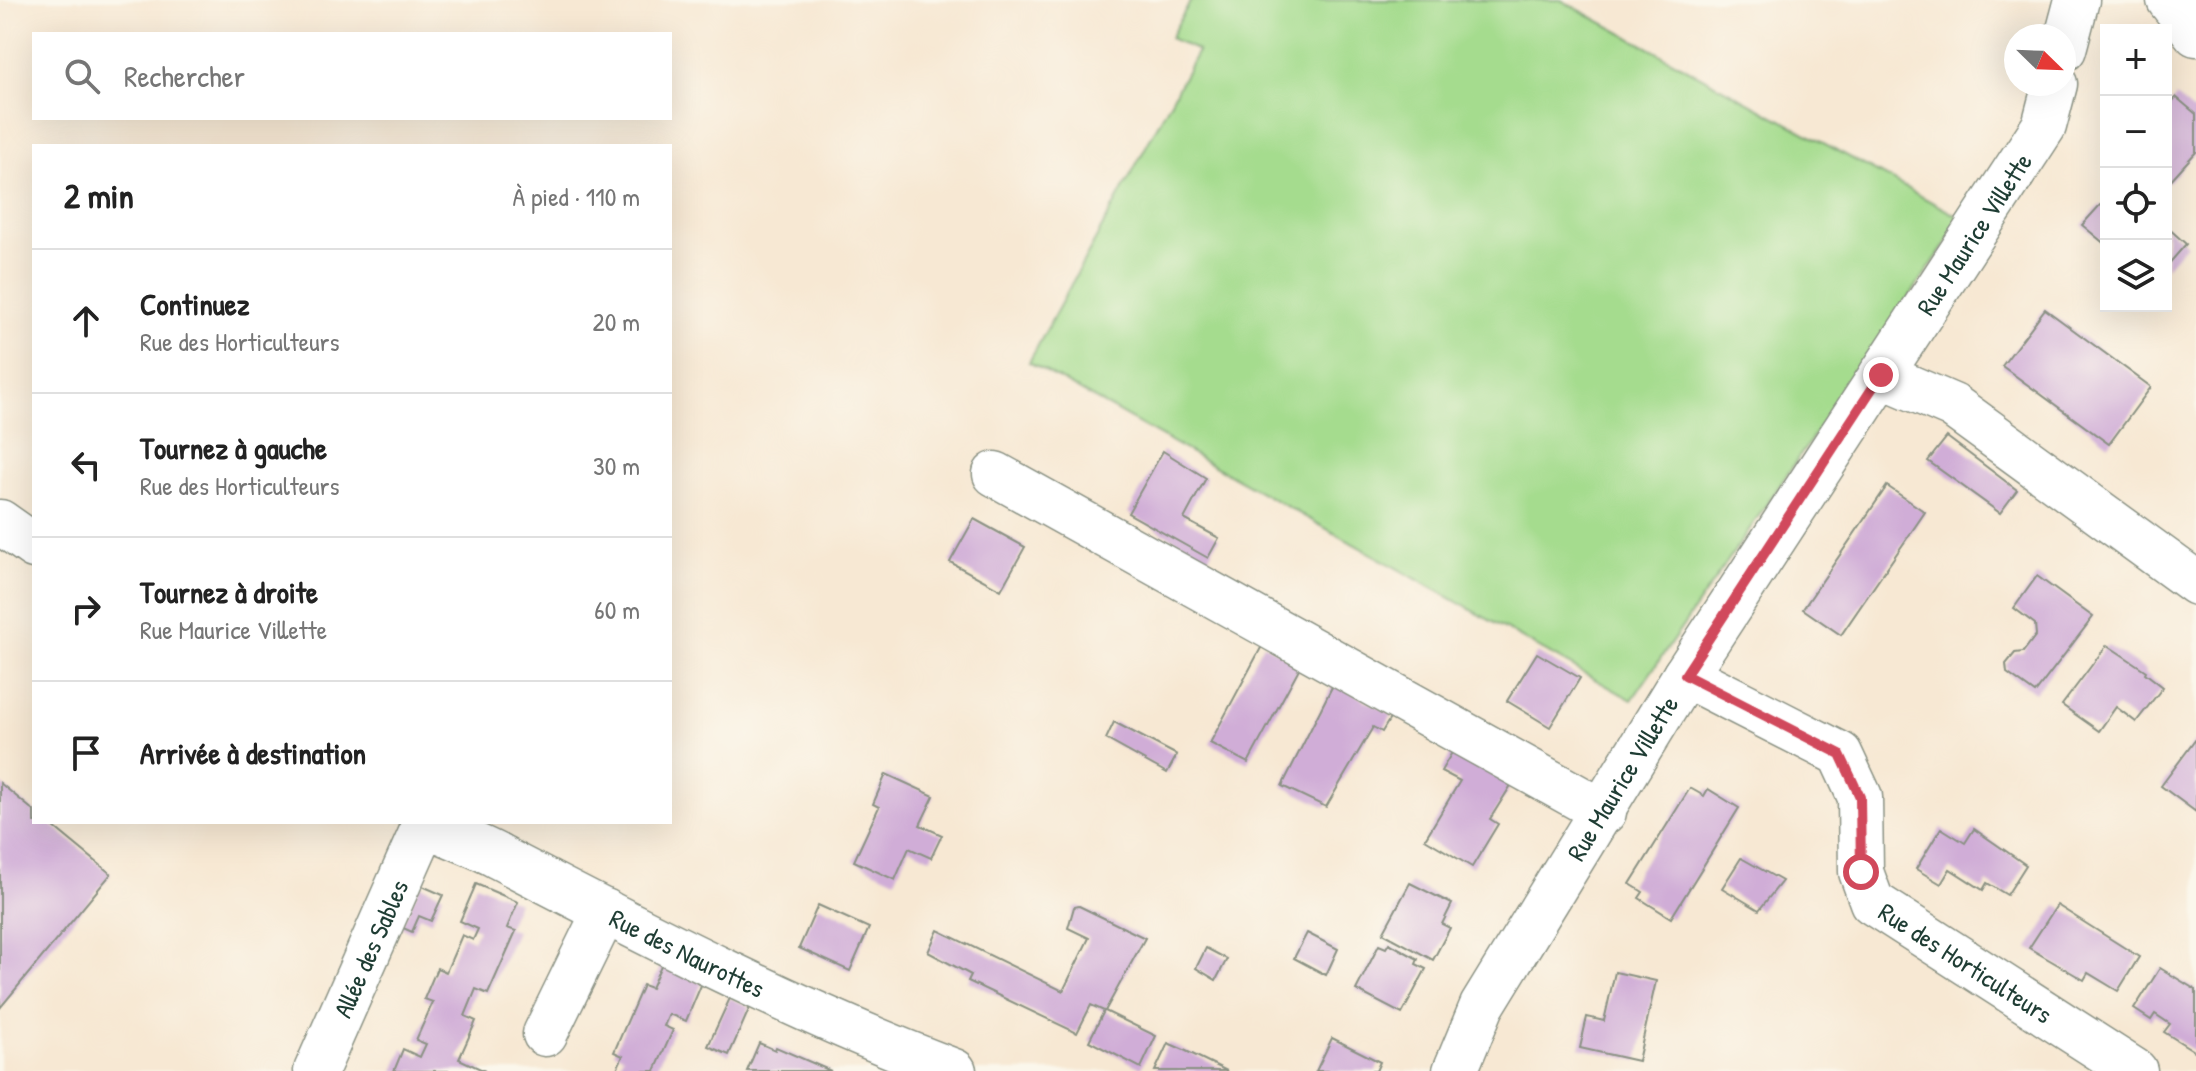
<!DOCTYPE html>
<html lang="fr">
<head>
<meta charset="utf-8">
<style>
	body { margin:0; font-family:"Patrick Hand",sans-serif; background:#f2f2f2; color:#222 }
	.controls { position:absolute; right:24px; top:24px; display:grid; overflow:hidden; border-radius:0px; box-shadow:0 8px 32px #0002 }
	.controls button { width:72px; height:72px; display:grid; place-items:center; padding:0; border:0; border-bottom:2px solid #e0e0e0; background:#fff; color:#222; font:40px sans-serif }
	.compass { position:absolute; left:2004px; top:24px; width:72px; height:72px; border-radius:50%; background:#fff; box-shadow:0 8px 32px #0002; rotate:113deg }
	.stop { position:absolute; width:24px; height:24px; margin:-18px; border:6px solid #d1495b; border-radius:50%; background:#fff }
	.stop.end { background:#d1495b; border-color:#fff; box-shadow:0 2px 8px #0008 }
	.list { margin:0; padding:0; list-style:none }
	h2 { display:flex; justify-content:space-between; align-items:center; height:104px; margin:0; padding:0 32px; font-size:34px }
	h2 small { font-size:26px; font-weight:400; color:#767676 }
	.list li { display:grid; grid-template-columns:52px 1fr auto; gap:24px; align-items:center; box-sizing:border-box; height:144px; padding:0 32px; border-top:2px solid #e0e0e0 }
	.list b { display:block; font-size:30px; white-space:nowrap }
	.list p { margin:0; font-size:26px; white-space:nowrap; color:#767676 }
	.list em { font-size:26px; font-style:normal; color:#767676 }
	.icon { flex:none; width:44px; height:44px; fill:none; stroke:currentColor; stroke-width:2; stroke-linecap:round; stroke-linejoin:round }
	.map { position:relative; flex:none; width:2196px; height:1071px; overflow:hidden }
	.search { position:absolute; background:#fff; box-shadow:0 8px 32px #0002; left:32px; top:32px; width:640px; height:88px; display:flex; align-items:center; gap:20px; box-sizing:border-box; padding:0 28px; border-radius:0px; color:#767676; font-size:30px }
	.panel { position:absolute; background:#fff; box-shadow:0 8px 32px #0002; left:32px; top:144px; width:640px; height:680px; border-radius:0px }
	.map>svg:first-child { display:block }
</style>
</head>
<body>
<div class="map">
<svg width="2196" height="1071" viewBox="0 0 2196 1071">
	<rect width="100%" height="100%" fill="#fbf7ec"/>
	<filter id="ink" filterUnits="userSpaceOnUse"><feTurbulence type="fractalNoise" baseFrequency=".0125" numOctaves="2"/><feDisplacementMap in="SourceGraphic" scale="16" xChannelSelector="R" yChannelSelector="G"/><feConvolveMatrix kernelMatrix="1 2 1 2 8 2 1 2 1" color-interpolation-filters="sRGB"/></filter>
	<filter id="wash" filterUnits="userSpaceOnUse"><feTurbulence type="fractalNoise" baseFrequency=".006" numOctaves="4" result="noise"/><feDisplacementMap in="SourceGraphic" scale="32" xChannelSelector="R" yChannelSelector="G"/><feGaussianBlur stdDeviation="1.8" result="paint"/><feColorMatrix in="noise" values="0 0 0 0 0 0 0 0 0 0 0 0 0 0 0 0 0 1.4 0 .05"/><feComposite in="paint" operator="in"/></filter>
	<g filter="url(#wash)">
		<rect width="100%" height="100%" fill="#f7e8d3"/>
		<polygon fill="#a5dc8e" stroke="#628c61" stroke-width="2" points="1191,0 1561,0 1963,219 1632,700 1029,362 1198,51 1170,38"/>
		<g id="blocks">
			<g fill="#d0add7">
				<polygon points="2176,97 2196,114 2196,152 2169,182 2166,179 2166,109"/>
				<polygon points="2100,205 2106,209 2106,245 2082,225"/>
				<polygon points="2166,226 2186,244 2166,267"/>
				<polygon points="2045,309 2151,387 2109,444 2002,366"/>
				<polygon points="1947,437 2017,490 2000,513 1928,461"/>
				<polygon points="1163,451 1206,478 1184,519 1219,538 1208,558 1128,513"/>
				<polygon points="1887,486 1925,512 1841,635 1803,609"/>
				<polygon points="974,519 1025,547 1001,590 950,562"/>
				<polygon points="2037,576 2093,617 2035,693 2007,673 2006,664 2015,653 2023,652 2036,635 2035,624 2014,608"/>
				<polygon points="1263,644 1301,665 1248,763 1210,743"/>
				<polygon points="2107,645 2146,671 2145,673 2163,687 2136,722 2116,707 2099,731 2062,705"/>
				<polygon points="1537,653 1580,678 1550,727 1507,701"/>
				<polygon points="1334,683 1392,715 1382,732 1373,727 1326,807 1282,786"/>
				<polygon points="1114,722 1177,755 1167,773 1106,739"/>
				<polygon points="2196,739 2196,812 2161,786"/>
				<polygon points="1454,749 1513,782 1490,819 1498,824 1472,867 1425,839 1460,781 1441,771"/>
				<polygon points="886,774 934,796 920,825 942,835 931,858 909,848 895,880 854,861 879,807 873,804"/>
				<polygon points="0,783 34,811 34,822 48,822 111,874 0,1008"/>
				<polygon points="1690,788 1704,796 1708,789 1739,808 1671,918 1639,898 1643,892 1630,884"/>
				<polygon points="1941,828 1965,843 1974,829 2026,865 2007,895 1987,883 1983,890 1950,869 1941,884 1916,869"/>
				<polygon points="1741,858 1782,881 1759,910 1722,888"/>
				<polygon points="1410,883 1452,904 1442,924 1450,928 1433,960 1383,933"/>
				<polygon points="476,884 518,902 507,928 516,931 488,994 476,989 465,1016 476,1021 459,1059 485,1071 394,1071 403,1049 420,1057 426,1044 416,1040 433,1002 424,999 437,968 446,972 462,935 473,940 478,929 460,921"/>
				<polygon points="420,885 443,895 431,921 419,916 412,932 401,927"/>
				<polygon points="818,905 869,928 850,971 799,948"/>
				<polygon points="2057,905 2139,957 2118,991 2088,973 2084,980 2029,948"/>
				<polygon points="1079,906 1145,938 1105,1011 1156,1036 1141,1068 1089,1041 1104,1011 1091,1005 1077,1033 968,981 971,975 928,952 938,930 1063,991 1089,938 1068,928 1074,907"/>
				<polygon points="1307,933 1338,949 1326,975 1294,958"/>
				<polygon points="1389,943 1418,959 1416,964 1426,969 1402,1014 1356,990 1379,945 1386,948"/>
				<polygon points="1206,948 1227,959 1216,980 1196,968"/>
				<polygon points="662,963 702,983 686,1021 669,1014 664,1026 673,1030 655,1071 616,1071 623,1056 614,1052 643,985 651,988"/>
				<polygon points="2160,968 2196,990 2196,1052 2164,1032 2170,1024 2155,1014 2151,1020 2134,1009"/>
				<polygon points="1615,972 1656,981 1638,1061 1580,1048 1587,1017 1604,1021"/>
				<polygon points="730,998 750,1007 729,1055 708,1046"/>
				<polygon points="1332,1038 1380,1062 1376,1071 1316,1071"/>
				<polygon points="759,1043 775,1050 776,1047 831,1071 747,1071"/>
				<polygon points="1168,1043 1184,1050 1227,1071 1155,1071"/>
			</g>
		</g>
	</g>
	<g filter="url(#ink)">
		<use href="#blocks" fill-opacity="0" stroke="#8b9284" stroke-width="2"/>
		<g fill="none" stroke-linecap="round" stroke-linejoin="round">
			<g stroke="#8b9284" stroke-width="47">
				<g id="minor">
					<polyline points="2169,0 2196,34"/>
					<polyline points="2064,49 2077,0"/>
					<polyline points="1881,375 1953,406 2196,583"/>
					<polyline points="995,474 1604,812"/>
					<polyline points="0,522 34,546"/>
					<path id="s1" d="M1685 675 1840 754 1860 797 1861 872 1872 902 2135 1071"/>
					<path id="s2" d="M422 822C446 835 474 843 499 857 647 934 798 1012 954 1071"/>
					<polyline points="545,1034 605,911"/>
					<path id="s3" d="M316 1071 425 824"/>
					<path id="s4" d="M1455 1071 1482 1006 1685 675 2044 126 2055 84"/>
				</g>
			</g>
			<use href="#minor" stroke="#fff" stroke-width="44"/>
		</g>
	</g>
	<g fill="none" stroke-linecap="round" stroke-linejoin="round" filter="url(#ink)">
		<polyline stroke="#d1495b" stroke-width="10" points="1861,872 1860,797 1840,754 1685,675 1881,375"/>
	</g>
	<g text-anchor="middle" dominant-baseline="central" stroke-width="7" stroke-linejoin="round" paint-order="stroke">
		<g font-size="26" fill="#1f3d34" stroke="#fbf7ec">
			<text stroke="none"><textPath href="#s4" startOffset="986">Rue Maurice Villette</textPath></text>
			<text stroke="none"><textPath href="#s4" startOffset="338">Rue Maurice Villette</textPath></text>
			<text stroke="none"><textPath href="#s3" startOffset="134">Allée des Sables</textPath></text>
			<text stroke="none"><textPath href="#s2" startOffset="296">Rue des Naurottes</textPath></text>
			<text stroke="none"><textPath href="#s1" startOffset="440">Rue des Horticulteurs</textPath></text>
		</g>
	</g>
</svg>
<div class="controls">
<button>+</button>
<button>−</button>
<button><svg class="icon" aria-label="locate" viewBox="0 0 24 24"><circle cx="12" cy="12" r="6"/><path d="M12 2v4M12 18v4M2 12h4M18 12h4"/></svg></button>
<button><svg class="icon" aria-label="layers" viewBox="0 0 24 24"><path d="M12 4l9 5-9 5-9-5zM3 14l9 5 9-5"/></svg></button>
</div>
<svg class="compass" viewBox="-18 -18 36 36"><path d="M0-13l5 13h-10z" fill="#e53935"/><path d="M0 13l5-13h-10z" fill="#767676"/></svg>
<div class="stop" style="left:1861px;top:872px"></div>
<div class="stop end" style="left:1881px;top:375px"></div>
<div class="search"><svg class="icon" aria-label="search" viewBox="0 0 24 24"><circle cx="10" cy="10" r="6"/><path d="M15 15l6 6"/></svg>Rechercher</div>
<section class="panel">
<h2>2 min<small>À pied · 110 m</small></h2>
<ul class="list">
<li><svg class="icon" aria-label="ahead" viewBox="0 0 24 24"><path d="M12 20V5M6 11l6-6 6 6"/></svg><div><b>Continuez</b><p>Rue des Horticulteurs</p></div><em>20 m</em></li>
<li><svg class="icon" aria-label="left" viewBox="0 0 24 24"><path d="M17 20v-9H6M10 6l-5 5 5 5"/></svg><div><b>Tournez à gauche</b><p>Rue des Horticulteurs</p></div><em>30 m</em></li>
<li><svg class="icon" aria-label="right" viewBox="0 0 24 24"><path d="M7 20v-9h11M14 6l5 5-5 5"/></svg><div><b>Tournez à droite</b><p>Rue Maurice Villette</p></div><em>60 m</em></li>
<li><svg class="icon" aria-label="arrive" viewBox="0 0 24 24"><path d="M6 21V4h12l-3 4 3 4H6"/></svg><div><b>Arrivée à destination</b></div></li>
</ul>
</section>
</div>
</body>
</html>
